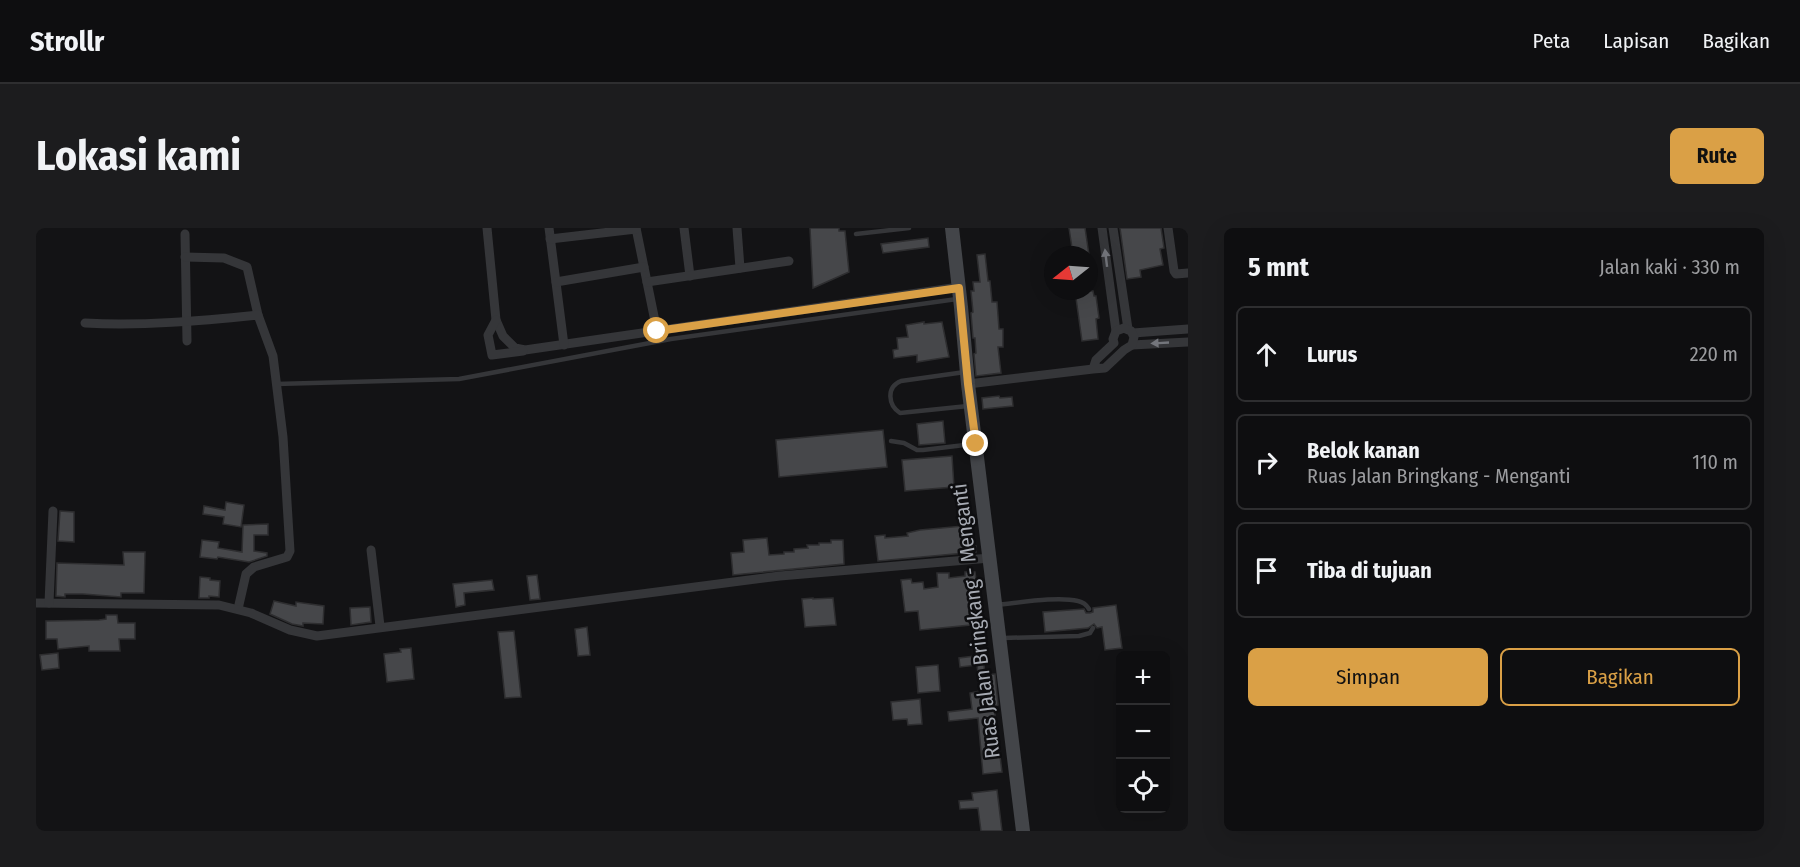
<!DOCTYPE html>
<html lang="id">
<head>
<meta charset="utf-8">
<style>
	body { margin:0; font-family:"Fira Sans Condensed",sans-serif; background:#1c1c1e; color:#f1f3f6 }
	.controls { position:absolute; right:18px; bottom:18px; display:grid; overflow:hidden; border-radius:9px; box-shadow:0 6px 24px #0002 }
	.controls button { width:54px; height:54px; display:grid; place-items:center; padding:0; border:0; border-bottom:2px solid #2e2e30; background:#0e0e10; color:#f1f3f6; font:30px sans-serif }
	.compass { position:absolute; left:1008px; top:18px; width:54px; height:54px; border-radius:50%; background:#0e0e10; box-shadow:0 6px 24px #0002; rotate:253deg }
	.stop { position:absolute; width:18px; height:18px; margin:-14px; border:4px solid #daa046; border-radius:50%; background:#fff }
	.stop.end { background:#daa046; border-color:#fff; box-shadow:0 2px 6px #0008 }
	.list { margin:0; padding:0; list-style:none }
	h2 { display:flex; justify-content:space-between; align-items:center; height:78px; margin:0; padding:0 24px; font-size:26px }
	h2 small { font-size:20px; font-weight:400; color:#9b9c9f }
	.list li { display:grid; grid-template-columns:39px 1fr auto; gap:18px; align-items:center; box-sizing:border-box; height:96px; margin:0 12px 12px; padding:0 12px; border:2px solid #2e2e30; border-radius:9px }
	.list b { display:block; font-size:22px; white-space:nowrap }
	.list p { margin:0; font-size:20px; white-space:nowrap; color:#9b9c9f }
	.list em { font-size:20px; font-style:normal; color:#9b9c9f }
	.actions { display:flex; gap:12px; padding:18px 24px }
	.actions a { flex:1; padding:14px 0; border:2px solid #daa046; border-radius:9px; text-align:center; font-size:21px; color:#daa046 }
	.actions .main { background:#daa046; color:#111 }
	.icon { flex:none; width:33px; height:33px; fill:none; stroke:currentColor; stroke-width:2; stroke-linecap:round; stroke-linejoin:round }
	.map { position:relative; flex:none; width:1152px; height:603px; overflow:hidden; border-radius:9px }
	header { display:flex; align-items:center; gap:36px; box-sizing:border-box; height:84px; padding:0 30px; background:#0e0e10; border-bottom:2px solid #2e2e30 }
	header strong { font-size:28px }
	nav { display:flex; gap:33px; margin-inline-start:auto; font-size:21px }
	.intro { display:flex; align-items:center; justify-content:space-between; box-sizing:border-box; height:144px; padding:0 36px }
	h1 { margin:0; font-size:42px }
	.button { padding:15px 27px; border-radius:9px; background:#daa046; color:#111; font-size:21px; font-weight:700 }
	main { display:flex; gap:36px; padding:0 36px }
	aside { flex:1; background:#0e0e10; border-radius:9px; box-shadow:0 6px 24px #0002 }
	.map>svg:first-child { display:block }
</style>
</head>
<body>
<header>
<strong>Strollr</strong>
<nav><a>Peta</a><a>Lapisan</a><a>Bagikan</a></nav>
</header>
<div class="intro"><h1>Lokasi kami</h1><a class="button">Rute</a></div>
<main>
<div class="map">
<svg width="1152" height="603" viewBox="0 0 1152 603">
	<rect width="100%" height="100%" fill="#131315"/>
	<g fill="#46474a" stroke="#2e2e30" stroke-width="1.5">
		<polygon points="774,0 803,0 803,3 809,3 813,44 777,60"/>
		<polygon points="1033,0 1049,0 1053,27 1034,27 1034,20 1036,20"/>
		<polygon points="1084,0 1125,0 1128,20 1124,21 1127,37 1104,42 1105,49 1091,51"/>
		<polygon points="892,10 893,19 847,25 845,16"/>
		<polygon points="949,26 952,53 954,53 956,74 961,74 963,101 967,101 967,119 962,119 965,145 940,148 938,126 940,125 939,110 937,110 935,85 937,84 935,63 938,63 937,54 944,54 941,27"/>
		<polygon points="1039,63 1057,63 1058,68 1060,68 1063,90 1060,91 1062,111 1046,113"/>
		<polygon points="888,94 888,96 906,94 913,129 881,134 881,127 858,130 857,122 862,121 861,110 872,109 870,97"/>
		<polygon points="963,168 964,170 976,169 977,178 947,181 946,170"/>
		<polygon points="907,193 909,215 883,217 881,196"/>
		<polygon points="847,202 851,239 743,249 740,212"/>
		<polygon points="916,228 918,259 869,263 866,232"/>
		<polygon points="190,274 208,277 205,299 187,296 188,289 167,286 168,278 189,282"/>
		<polygon points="24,283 38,284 38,314 22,313"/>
		<polygon points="232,296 232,307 218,307 218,323 231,325 231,328 213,334 182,329 181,331 164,329 166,312 183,314 182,320 206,324 207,297"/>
		<polygon points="927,298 929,319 940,318 940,324 842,333 839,308 849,307 849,310 872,308 871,305 884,302"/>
		<polygon points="731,310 733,327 748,326 748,324 758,324 758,321 772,320 771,317 783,317 783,315 795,315 795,312 807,312 808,336 697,347 695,325 708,324 707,312"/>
		<polygon points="87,324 109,324 108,365 85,365 85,369 47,366 29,366 29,369 20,368 21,335 88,337"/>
		<polygon points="929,344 939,344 945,396 884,402 882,383 869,384 865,352 875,351 876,355 887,354 888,361 902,359 901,345 913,345 913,350 929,348"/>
		<polygon points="501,347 504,371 494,372 491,348"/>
		<polygon points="164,349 174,350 174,352 184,353 183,369 173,368 173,370 163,370"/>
		<polygon points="456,352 458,362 428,365 429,377 420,379 417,356"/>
		<polygon points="777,370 777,371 797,370 800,397 769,399 766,371"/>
		<polygon points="238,373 260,378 260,374 288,378 287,396 267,395 267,398 256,396 234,386"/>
		<polygon points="1080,377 1086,420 1069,422 1066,399 1061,400 1058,396 1052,400 1009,404 1007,384 1048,381 1050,385 1054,385 1057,384 1057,380"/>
		<polygon points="334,379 335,394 315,397 314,380"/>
		<polygon points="70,387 81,387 82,395 99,395 99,411 83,411 84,423 53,423 53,418 22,421 21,411 10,411 10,393 63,392 70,391"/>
		<polygon points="551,399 554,427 542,428 539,401"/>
		<polygon points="478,403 485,469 469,470 462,404"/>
		<polygon points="375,420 378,451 351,454 348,426 365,424 364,421"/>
		<polygon points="22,425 23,440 6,442 4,427"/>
		<polygon points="947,427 949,447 959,446 962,477 959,478 959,488 966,544 947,546 942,490 913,493 912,484 936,481 934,465 944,463 941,437 924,439 923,430"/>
		<polygon points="902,437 904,463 882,465 880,439"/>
		<polygon points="884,471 886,496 872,497 871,491 857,492 855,474"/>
		<polygon points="961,562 966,603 945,603 942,580 924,581 923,573 937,572 936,565"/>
	</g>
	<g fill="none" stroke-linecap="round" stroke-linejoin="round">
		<g stroke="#353639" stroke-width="4.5">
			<polyline points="820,6 873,0"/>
			<path d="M929 144 865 153C850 159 852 177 864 185L932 178"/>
			<polyline points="240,156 423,151 635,111 921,71"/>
			<polyline points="855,213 868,215 881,222 887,222 937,216"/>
			<path d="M960 377C982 375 1021 368 1042 373 1047 374 1050 376 1053 381"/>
			<polyline points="967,410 1043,408 1054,405 1057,400"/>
		</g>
		<g stroke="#353639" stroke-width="9">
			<polyline points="451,0 460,92 467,108 479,120 489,122 923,59"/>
			<polyline points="513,0 528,117"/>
			<polyline points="600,0 621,103"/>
			<polyline points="648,0 654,48"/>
			<polyline points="701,0 704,40"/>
			<polyline points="1066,0 1080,103"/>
			<polyline points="1077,0 1092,101"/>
			<polyline points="1132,0 1138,43 1140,46 1152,45"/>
			<polyline points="149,6 151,113"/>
			<polyline points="514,11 600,1"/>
			<polyline points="149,29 188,30 211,39 222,87"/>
			<polyline points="520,54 608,39"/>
			<polyline points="611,54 753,33"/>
			<polyline points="460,92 452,107 456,127 487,123"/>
			<path d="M49 95C107 98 164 93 222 87L237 128 247 209 254 323 251 329 218 339 210 346 202 381"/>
			<polyline points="1097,105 1152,101"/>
			<polyline points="1096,117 1152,114"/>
			<polyline points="932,156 1057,141 1069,140 1088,122 1096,117 1098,109 1095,103 1088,100 1080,103 1077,111 1078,115 1060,132 1057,141"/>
			<polyline points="335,322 344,398"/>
			<polyline points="0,375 183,377 215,385 254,402 281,408 744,348 954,330"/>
			<polyline points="13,375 17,283"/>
		</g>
		<polyline stroke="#434549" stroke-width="14" points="916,0 925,79 932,156 987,603"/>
	</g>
	<defs><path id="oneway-solid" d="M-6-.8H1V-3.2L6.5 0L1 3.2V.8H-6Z" transform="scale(1.5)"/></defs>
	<g fill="#74767c">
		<use href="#oneway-solid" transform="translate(1070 30) rotate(-97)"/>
		<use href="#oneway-solid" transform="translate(1124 115) rotate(177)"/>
	</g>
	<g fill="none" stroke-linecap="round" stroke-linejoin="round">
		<polyline stroke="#daa046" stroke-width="8" points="621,103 923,60 932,156 940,216"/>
	</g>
	<g text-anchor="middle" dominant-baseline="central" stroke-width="5" stroke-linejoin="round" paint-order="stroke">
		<g font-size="21" fill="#a7abb3" stroke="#0e0e10">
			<text transform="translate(940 393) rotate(-97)">Ruas Jalan Bringkang - Menganti</text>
		</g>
	</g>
</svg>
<div class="controls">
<button>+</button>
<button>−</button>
<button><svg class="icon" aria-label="locate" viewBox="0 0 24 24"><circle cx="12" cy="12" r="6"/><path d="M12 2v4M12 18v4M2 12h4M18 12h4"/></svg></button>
</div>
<svg class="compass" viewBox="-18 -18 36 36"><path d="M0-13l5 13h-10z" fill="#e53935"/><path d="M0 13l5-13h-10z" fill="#9b9c9f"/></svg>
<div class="stop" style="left:621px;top:103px"></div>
<div class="stop end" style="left:940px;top:216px"></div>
</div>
<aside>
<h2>5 mnt<small>Jalan kaki · 330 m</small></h2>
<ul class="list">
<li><svg class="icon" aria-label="ahead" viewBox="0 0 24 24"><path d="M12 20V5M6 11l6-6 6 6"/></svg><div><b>Lurus</b></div><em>220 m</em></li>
<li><svg class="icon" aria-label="right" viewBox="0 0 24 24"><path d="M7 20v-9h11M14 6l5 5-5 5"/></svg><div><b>Belok kanan</b><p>Ruas Jalan Bringkang - Menganti</p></div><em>110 m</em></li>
<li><svg class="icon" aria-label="arrive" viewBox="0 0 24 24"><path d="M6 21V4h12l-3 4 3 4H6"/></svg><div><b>Tiba di tujuan</b></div></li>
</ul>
<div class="actions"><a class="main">Simpan</a><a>Bagikan</a></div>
</aside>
</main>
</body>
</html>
